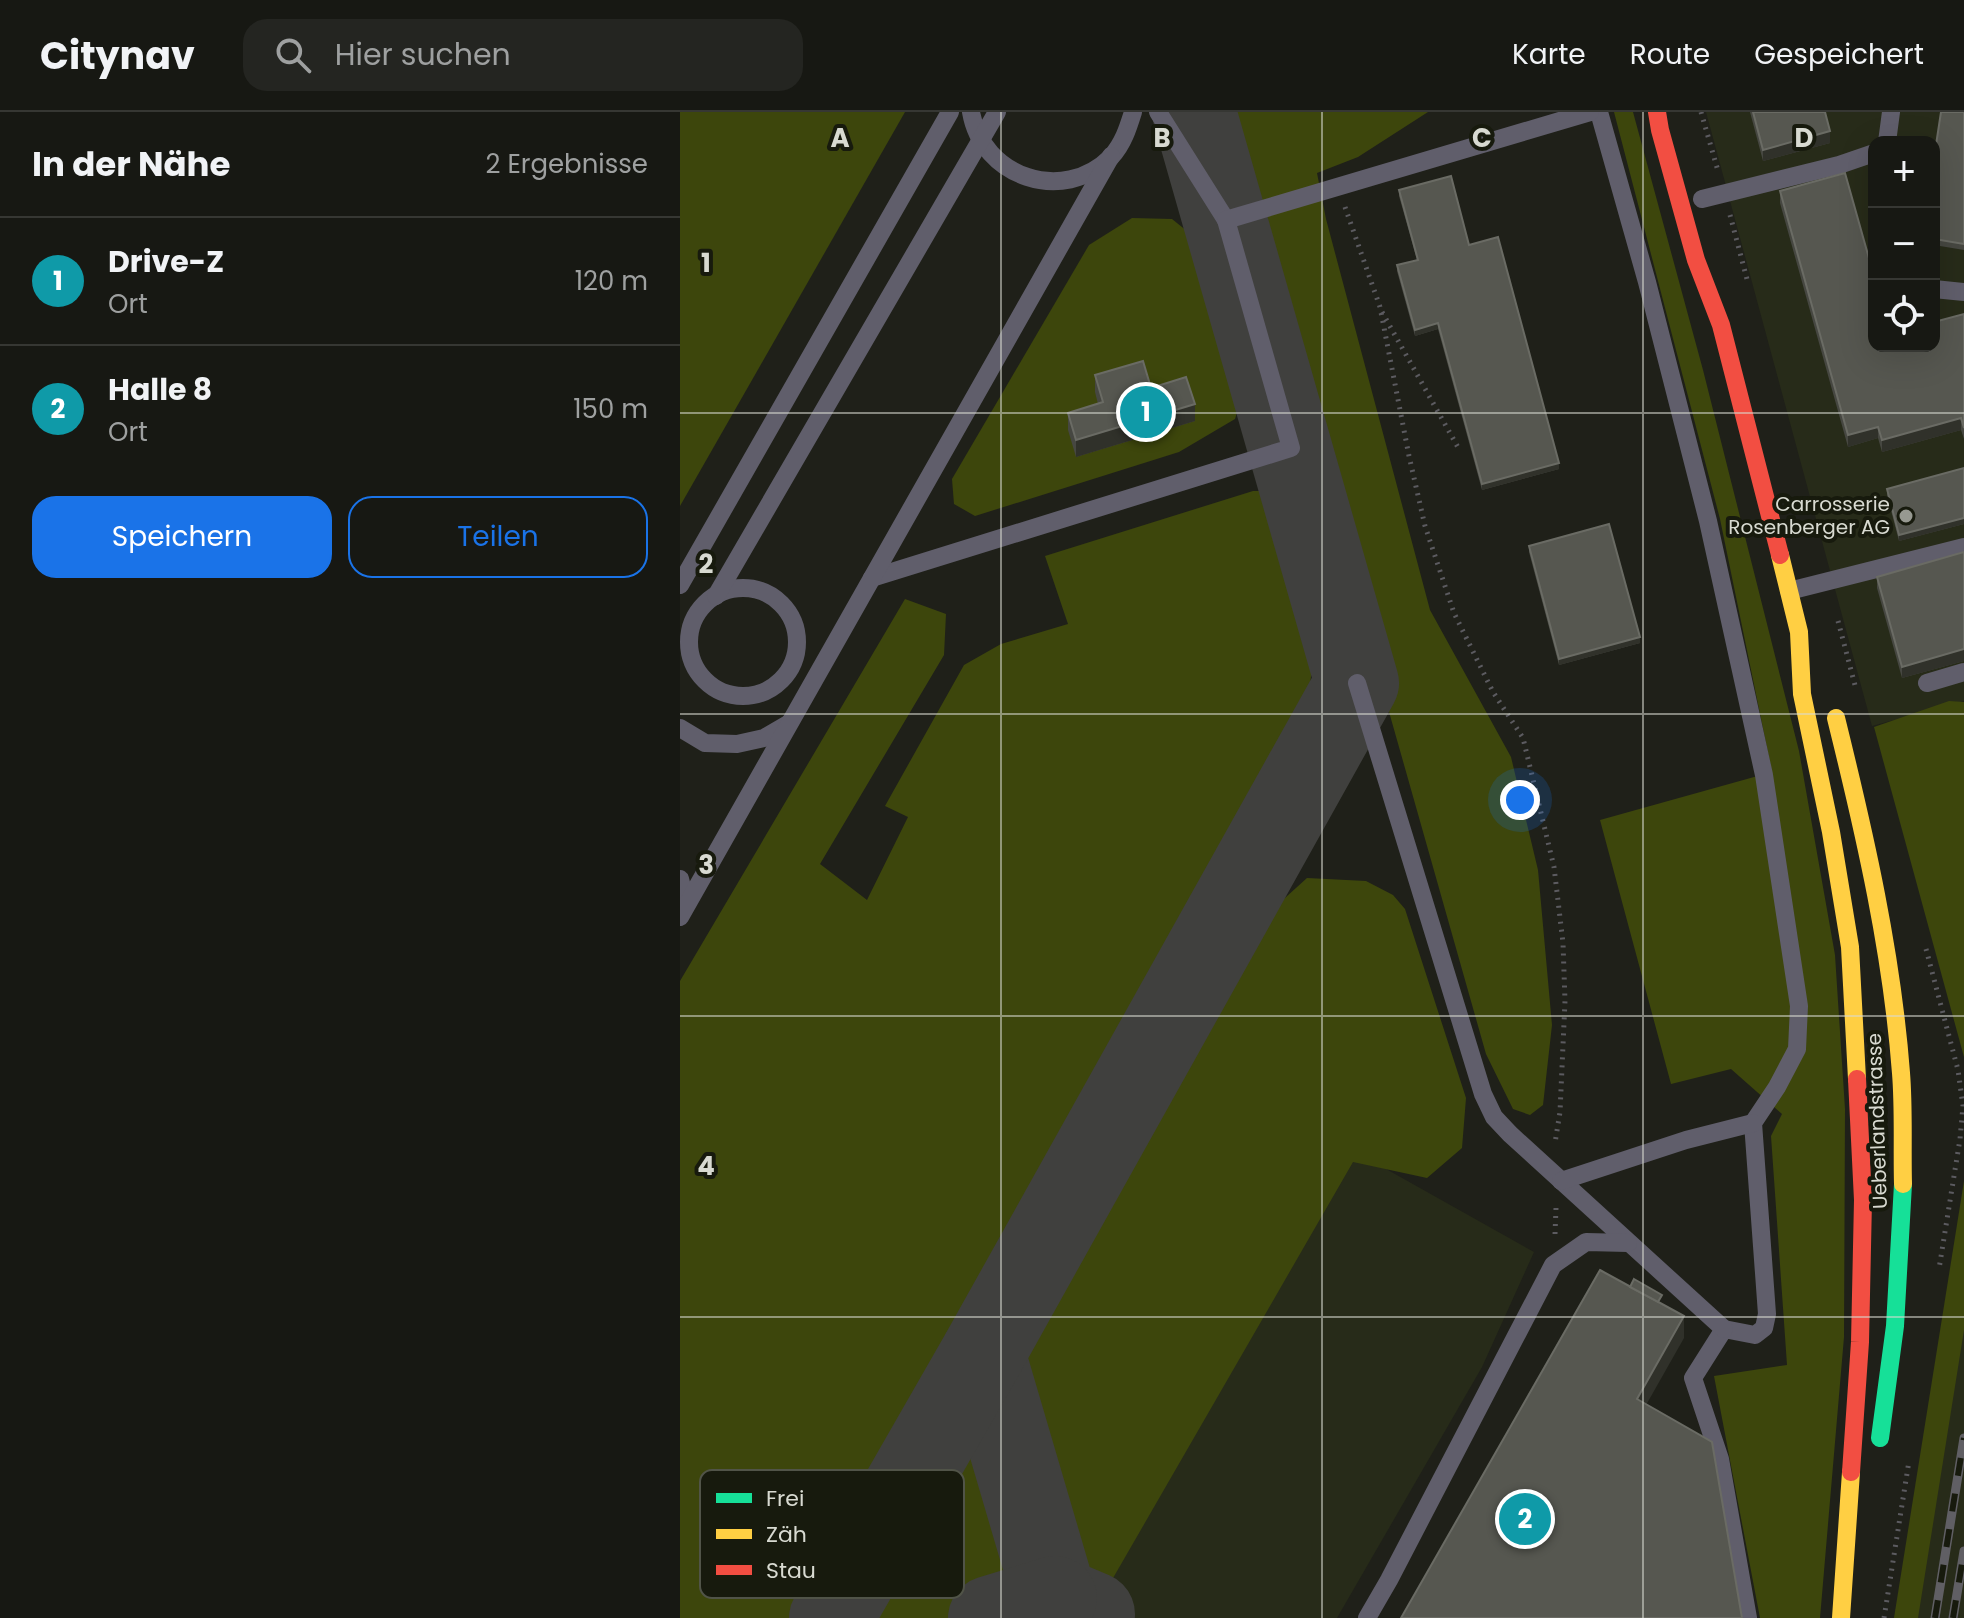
<!DOCTYPE html>
<html lang="de">
<head>
<meta charset="utf-8">
<style>
	body { margin:0; font-family:Poppins,sans-serif; background:#242521; color:#f1f3f6 }
	.controls { position:absolute; right:24px; top:24px; display:grid; overflow:hidden; border-radius:16px; box-shadow:0 8px 32px #0002 }
	.controls button { width:72px; height:72px; display:grid; place-items:center; padding:0; border:0; border-bottom:2px solid #363733; background:#171813; color:#f1f3f6; font:40px sans-serif }
	.you { position:absolute; left:840px; top:688px; width:28px; height:28px; margin:-20px; border:6px solid #fff; border-radius:50%; background:#1a73e8; box-shadow:0 0 0 12px #1a73e833 }
	.badge { display:grid; place-items:center; width:52px; height:52px; border-radius:50%; background:#1a73e8; color:#fff; font-size:26px; font-weight:700 }
	.pin { position:absolute; translate:-50% -50%; border:4px solid #fff; box-shadow:0 2px 8px #0006 }
	.list { margin:0; padding:0; list-style:none }
	h2 { display:flex; justify-content:space-between; align-items:center; height:104px; margin:0; padding:0 32px; font-size:34px }
	h2 small { font-size:26px; font-weight:400; color:#9ea0a0 }
	.list li { display:grid; grid-template-columns:52px 1fr auto; gap:24px; align-items:center; box-sizing:border-box; height:128px; padding:0 32px; border-top:2px solid #363733 }
	.list b { display:block; font-size:30px; white-space:nowrap }
	.list p { margin:0; font-size:26px; white-space:nowrap; color:#9ea0a0 }
	.list em { font-size:26px; font-style:normal; color:#9ea0a0 }
	.actions { display:flex; gap:16px; padding:24px 32px }
	.actions a { flex:1; padding:18px 0; border:2px solid #1a73e8; border-radius:24px; text-align:center; font-size:28px; color:#1a73e8 }
	.actions .main { background:#1a73e8; color:#fff }
	.icon { flex:none; width:44px; height:44px; fill:none; stroke:currentColor; stroke-width:2; stroke-linecap:round; stroke-linejoin:round }
	.map { position:relative; flex:none; width:1284px; height:1506px; overflow:hidden }
	header { display:flex; align-items:center; gap:48px; box-sizing:border-box; height:112px; padding:0 40px; background:#171813; border-bottom:2px solid #363733 }
	header strong { font-size:38px }
	nav { display:flex; gap:44px; margin-inline-start:auto; font-size:28px }
	.search { width:560px; height:72px; background:#242521; display:flex; align-items:center; gap:20px; box-sizing:border-box; padding:0 28px; border-radius:24px; color:#9ea0a0; font-size:30px }
	main { display:flex }
	aside { flex:1; background:#171813 }
	.map>svg:first-child { display:block }
</style>
</head>
<body>
<header>
<strong>Citynav</strong>
<div class="search"><svg class="icon" aria-label="search" viewBox="0 0 24 24"><circle cx="10" cy="10" r="6"/><path d="M15 15l6 6"/></svg>Hier suchen</div>
<nav><a>Karte</a><a>Route</a><a>Gespeichert</a></nav>
</header>
<main>
<aside>
<h2>In der Nähe<small>2 Ergebnisse</small></h2>
<ul class="list">
<li><span class="badge" style="background:#0f9aa8">1</span><div><b>Drive-Z</b><p>Ort</p></div><em>120 m</em></li>
<li><span class="badge" style="background:#0f9aa8">2</span><div><b>Halle 8</b><p>Ort</p></div><em>150 m</em></li>
</ul>
<div class="actions"><a class="main">Speichern</a><a>Teilen</a></div>
</aside>
<div class="map">
<svg width="1284" height="1506" viewBox="0 0 1284 1506">
	<rect width="100%" height="100%" fill="#1f2019"/>
	<g fill="#272b19" fill-rule="evenodd">
		<path d="M1026 0H1284V589L1192 614ZM1194 30H1254V234H1194Z"/>
		<polygon points="674,1039 854,1140 802,1255 657,1506 410,1506"/>
		<polygon points="1284,1162 1284,1506 1214,1506"/>
	</g>
	<g fill="#3d460c">
		<polygon points="0,0 225,0 0,394"/>
		<polygon points="539,0 748,0 678,45 637,61 646,107 750,498 831,645 858,758 872,913 863,993 850,1003 833,997 806,942"/>
		<polygon points="934,0 953,0 1023,258 1119,639 1155,843 1165,997 1164,1225 1140,1506 1080,1506 1034,1264 1107,1253 1091,1024 1102,1002 1051,957 991,972 920,708 1092,660 1040,407"/>
		<polygon points="452,106 492,107 528,136 568,265 555,307 499,340 295,404 274,392 272,367 409,133"/>
		<polygon points="573,379 590,379 602,387 632,490 634,536 628,593 608,660 122,1506 0,1506 0,869 225,487 266,502 264,543 140,752 187,788 228,705 205,694 284,553 321,532 388,512 365,444"/>
		<polygon points="1269,589 1284,590 1284,945 1194,615"/>
		<polygon points="627,766 686,769 713,783 725,797 786,986 782,1036 747,1066 673,1050 410,1506 178,1506 565,822"/>
		<polygon points="1284,1069 1284,1218 1238,1506 1214,1506"/>
	</g>
	<g fill="none" stroke-linecap="round" stroke-linejoin="round">
		<g stroke="#40403e" stroke-width="84">
			<polyline points="303,1241 375,1486 413,1502"/>
			<polyline points="151,1506 303,1241 677,571 514,0"/>
			<polyline points="310,1506 375,1486"/>
		</g>
		<g stroke="#5c5b60" stroke-width="5" stroke-dasharray="2 6" stroke-linecap="butt">
			<polyline points="1021,0 1038,59"/>
			<polyline points="665,95 700,195 729,344 745,414 774,501 813,580 843,626 874,755 883,831 885,889 880,1000 875,1031"/>
			<polyline points="1050,103 1068,171"/>
			<polyline points="702,200 780,339"/>
			<polyline points="1158,509 1176,577"/>
			<polyline points="1246,837 1278,958 1283,994 1280,1027 1259,1157"/>
			<polyline points="875,1122 876,1096"/>
			<polyline points="1204,1506 1229,1349"/>
		</g>
		<g stroke="#605e6b" stroke-width="18">
			<path d="M291 0C302 65 383 93 431 45 443 32 448 16 453 0"/>
			<polyline points="478,0 546,108"/>
			<polyline points="919,0 967,170 1028,409 1084,663 1119,894 1117,937 1097,975 1073,1011 1087,1202 1084,1216 1075,1223 1044,1217 1013,1266 1040,1347 1068,1506"/>
			<polyline points="1207,30 1211,0"/>
			<polyline points="1022,87 1159,53 1194,41"/>
			<polyline points="1254,177 1284,180"/>
			<polyline points="192,466 611,336 546,108 910,0"/>
			<polyline points="0,473 270,0"/>
			<circle cx="63" cy="530" r="54"/>
			<polyline points="1109,479 1284,435"/>
			<polyline points="36,484 317,0"/>
			<polyline points="677,571 803,982 814,1005 830,1022 1044,1217"/>
			<polyline points="1247,571 1284,560"/>
			<polyline points="0,616 25,631 57,632 84,626 108,612"/>
			<polyline points="0,767 3,779 1,797"/>
			<polyline points="0,805 431,44"/>
			<polyline points="881,1069 1006,1028 1073,1011"/>
			<polyline points="687,1506 709,1468 873,1153 906,1130 948,1131"/>
		</g>
		<polyline stroke="#16e098" stroke-width="18" points="1200,1326 1215,1214 1223,1072"/>
		<g stroke="#ffcf43" stroke-width="18">
			<polyline points="1100,443 1119,520 1122,582 1151,720 1170,835 1177,967"/>
			<path d="M1156 606C1185 723 1212 841 1221 961 1224 998 1222 1035 1223 1072"/>
			<polyline points="1161,1506 1171,1360"/>
		</g>
		<g stroke="#f24e42" stroke-width="18">
			<polyline points="977,0 980,18 1016,148 1041,213 1100,443"/>
			<polyline points="1171,1360 1180,1230 1183,1088 1177,967"/>
		</g>
		<g stroke="#605f64" stroke-width="9">
			<g id="rail">
				<polyline points="1255,1506 1284,1326"/>
				<polyline points="1273,1506 1284,1439"/>
			</g>
		</g>
		<use href="#rail" stroke="#171a0d" stroke-width="6" stroke-dasharray="18" stroke-linecap="butt"/>
	</g>
	<g fill="#464741">
		<polygon points="1070,0 1145,0 1150,31 1083,49"/>
		<polygon points="1284,0 1284,138 1254,133 1254,46"/>
		<polygon points="719,78 789,133 879,357 802,378 758,217 735,224 717,159 717,153 737,148 719,84"/>
		<polygon points="1100,79 1194,234 1284,202 1284,327 1281,318 1202,340 1198,326 1168,335 1100,91"/>
		<polygon points="415,263 471,276 515,309 396,345 388,318 388,301 418,292 415,280"/>
		<polygon points="1284,356 1284,412 1219,429 1207,383 1207,377"/>
		<polygon points="849,434 960,531 879,553 849,440"/>
		<polygon points="1284,440 1284,549 1222,566 1197,476 1197,465"/>
	</g>
	<g fill="#30312a">
		<polygon points="1150,19 1150,31 1083,49 1083,38"/>
		<polygon points="758,211 758,217 735,224 735,218"/>
		<polygon points="515,292 515,309 396,345 396,328"/>
		<polygon points="1281,306 1281,318 1202,340 1202,328"/>
		<polygon points="1198,315 1198,326 1168,335 1168,323"/>
		<polygon points="879,351 879,357 802,378 802,372"/>
		<polygon points="1284,406 1284,412 1219,429 1219,423"/>
		<polygon points="960,525 960,531 879,553 879,547"/>
		<polygon points="1284,537 1284,549 1222,566 1222,555"/>
		<polygon points="1004,1204 1004,1226 957,1309 957,1287"/>
	</g>
	<g fill="#565750" stroke="#6a6b64" stroke-width="2">
		<polygon points="1073,0 1145,0 1150,19 1083,38"/>
		<polygon points="1261,0 1284,0 1284,132 1254,127 1254,46"/>
		<polygon points="1165,61 1194,164 1194,234 1254,234 1254,210 1284,202 1284,316 1281,306 1202,328 1198,315 1168,323 1100,79"/>
		<polygon points="771,64 789,133 818,125 879,351 802,372 758,211 735,218 717,153 738,148 719,78"/>
		<polygon points="463,249 471,276 506,265 515,292 396,328 388,301 423,290 415,263"/>
		<polygon points="1284,356 1284,406 1219,423 1207,377"/>
		<polygon points="929,412 960,525 879,547 849,434"/>
		<polygon points="1284,440 1284,537 1222,555 1197,465"/>
		<polygon points="920,1158 1004,1204 957,1287 1032,1330 1062,1506 721,1506"/>
		<polygon points="954,1167 982,1183 978,1190 950,1175"/>
	</g>
	<path fill="none" stroke="#d8dad1" stroke-width="2" stroke-opacity="0.55" d="M321 0V1506M642 0V1506M963 0V1506M0 301H1284M0 602H1284M0 904H1284M0 1205H1284"/>
	<circle fill="#979991" stroke="#171a0d" stroke-width="3" cx="1226" cy="404" r="8"/>
	<g text-anchor="middle" dominant-baseline="central" stroke-width="8" stroke-linejoin="round" paint-order="stroke">
		<g font-size="20" fill="#d8dad1" stroke="#171a0d" text-anchor="end">
			<text x="1210" y="392">Carrosserie<tspan x="1210" dy="23">Rosenberger AG</tspan></text>
		</g>
		<g font-size="20" fill="#d8dad1" stroke="#171a0d">
			<text transform="translate(1197 1009) rotate(-92)">Ueberlandstrasse</text>
		</g>
	</g>
	<rect x="20" y="1358" width="264" height="128" rx="12" fill="#171a0d" stroke="#515448" stroke-width="2"/>
	<rect x="36" y="1381" width="36" height="10" fill="#16e098"/>
	<rect x="36" y="1417" width="36" height="10" fill="#ffcf43"/>
	<rect x="36" y="1453" width="36" height="10" fill="#f24e42"/>
	<g font-size="22" fill="#d8dad1">
		<text x="86" y="1394">Frei</text>
		<text x="86" y="1430">Zäh</text>
		<text x="86" y="1466">Stau</text>
	</g>
	<g font-size="26" text-anchor="middle" font-weight="bold" fill="#d8dad1" stroke="#171a0d" stroke-width="8" stroke-linejoin="round" paint-order="stroke">
		<text x="160" y="35">A</text>
		<text x="482" y="35">B</text>
		<text x="802" y="35">C</text>
		<text x="1124" y="35">D</text>
		<text x="26" y="160">1</text>
		<text x="26" y="461">2</text>
		<text x="26" y="762">3</text>
		<text x="26" y="1063">4</text>
	</g>
</svg>
<div class="controls">
<button>+</button>
<button>−</button>
<button><svg class="icon" aria-label="locate" viewBox="0 0 24 24"><circle cx="12" cy="12" r="6"/><path d="M12 2v4M12 18v4M2 12h4M18 12h4"/></svg></button>
</div>
<div class="you"></div>
<div class="pin badge" style="left:466px;top:300px;background:#0f9aa8">1</div>
<div class="pin badge" style="left:845px;top:1407px;background:#0f9aa8">2</div>
</div>
</main>
</body>
</html>
